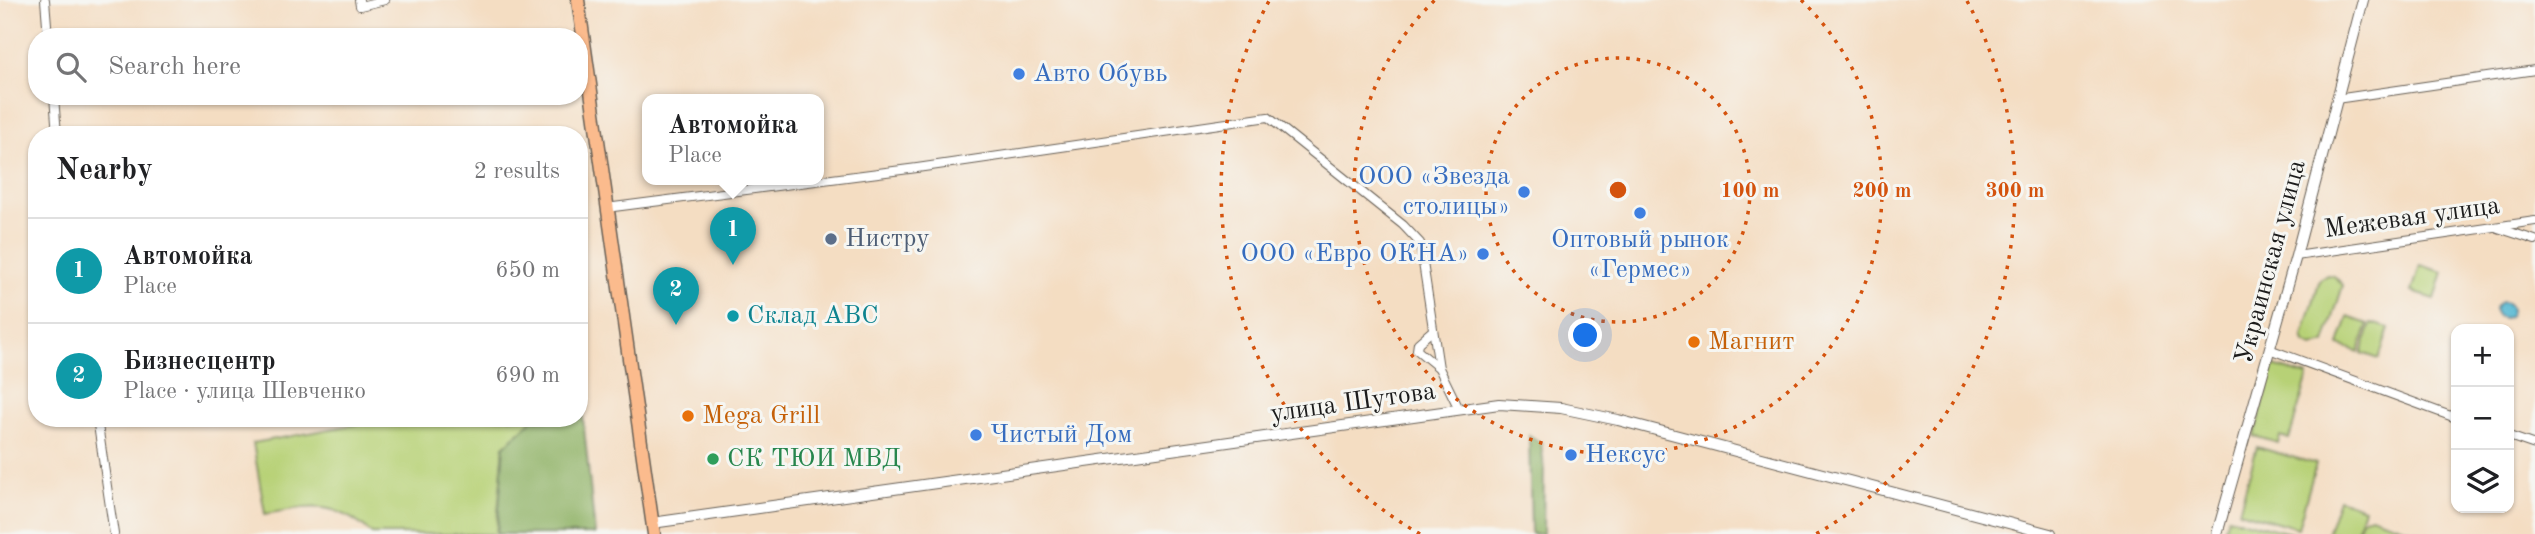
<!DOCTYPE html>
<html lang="en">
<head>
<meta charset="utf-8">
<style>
	body { margin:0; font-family:"Old Standard TT",serif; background:#f2f2f2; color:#202124 }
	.controls { position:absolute; right:21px; bottom:21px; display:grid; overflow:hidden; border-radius:14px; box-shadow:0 2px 5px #0004 }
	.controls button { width:63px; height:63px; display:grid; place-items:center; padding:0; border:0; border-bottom:2px solid #e0e0e0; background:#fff; color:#202124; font:35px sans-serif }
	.you { position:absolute; left:1586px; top:336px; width:24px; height:24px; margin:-18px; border:5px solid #fff; border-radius:50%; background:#1a73e8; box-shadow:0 0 0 10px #1a73e833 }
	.badge { display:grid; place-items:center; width:46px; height:46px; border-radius:50%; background:#d93025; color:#fff; font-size:23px; font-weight:700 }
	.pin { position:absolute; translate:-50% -58px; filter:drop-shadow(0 2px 4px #0008) }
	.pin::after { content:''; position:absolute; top:37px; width:24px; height:21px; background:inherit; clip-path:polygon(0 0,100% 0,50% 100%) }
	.popup { position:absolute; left:642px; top:94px; width:182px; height:91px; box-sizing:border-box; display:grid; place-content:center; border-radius:14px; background:#fff; filter:drop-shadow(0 2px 5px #0005); font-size:23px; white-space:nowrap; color:#757577 }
	.popup b { font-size:26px; color:#202124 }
	.popup::after { content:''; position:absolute; left:50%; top:100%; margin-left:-14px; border:14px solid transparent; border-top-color:#fff }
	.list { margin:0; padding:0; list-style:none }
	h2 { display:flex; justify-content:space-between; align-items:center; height:91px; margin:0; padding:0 28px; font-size:30px }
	h2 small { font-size:23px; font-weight:400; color:#757577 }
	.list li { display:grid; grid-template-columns:46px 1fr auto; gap:21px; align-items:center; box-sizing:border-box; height:105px; padding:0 28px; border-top:2px solid #e0e0e0 }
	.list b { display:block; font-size:26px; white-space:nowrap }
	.list p { margin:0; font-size:23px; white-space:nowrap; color:#757577 }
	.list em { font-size:23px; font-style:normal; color:#757577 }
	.icon { flex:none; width:38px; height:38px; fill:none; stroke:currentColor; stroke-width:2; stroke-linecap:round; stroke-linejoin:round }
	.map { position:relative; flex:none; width:2535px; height:534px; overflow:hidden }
	.search { position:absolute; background:#fff; box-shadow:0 2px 5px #0004; left:28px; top:28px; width:560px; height:77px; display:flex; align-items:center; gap:18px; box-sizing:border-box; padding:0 24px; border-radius:28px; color:#757577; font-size:26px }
	.panel { position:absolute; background:#fff; box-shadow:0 2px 5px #0004; left:28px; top:126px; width:560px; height:301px; border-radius:28px }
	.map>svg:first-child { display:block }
</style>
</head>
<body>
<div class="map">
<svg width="2535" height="534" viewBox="0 0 2535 534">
	<rect width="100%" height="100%" fill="#f6f6f2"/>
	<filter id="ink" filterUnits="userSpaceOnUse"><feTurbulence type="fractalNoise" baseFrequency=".0143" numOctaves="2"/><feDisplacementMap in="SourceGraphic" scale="14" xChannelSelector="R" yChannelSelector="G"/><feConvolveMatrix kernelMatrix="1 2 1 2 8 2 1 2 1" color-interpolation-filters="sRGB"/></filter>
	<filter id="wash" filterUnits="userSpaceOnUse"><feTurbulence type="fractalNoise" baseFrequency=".00686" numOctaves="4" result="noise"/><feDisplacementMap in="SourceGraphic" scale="28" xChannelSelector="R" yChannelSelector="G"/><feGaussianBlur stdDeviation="1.57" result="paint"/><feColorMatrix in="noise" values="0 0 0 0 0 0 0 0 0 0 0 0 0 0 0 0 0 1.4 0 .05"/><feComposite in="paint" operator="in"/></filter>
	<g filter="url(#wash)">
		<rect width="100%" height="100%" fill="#f4ddc2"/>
		<g fill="#b7d176" stroke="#6a7649" stroke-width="2">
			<polygon points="2420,265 2443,272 2435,299 2412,292"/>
			<polygon points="2327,275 2334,276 2343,285 2325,343 2312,347 2305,343 2303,336 2320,279"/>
			<polygon points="2348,317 2368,324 2359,352 2339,345"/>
			<polygon points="2371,323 2389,328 2379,359 2362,353"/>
			<polygon points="2274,366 2308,376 2289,439 2280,436 2278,443 2254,436"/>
			<path d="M391 418H563L504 446 496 534H372C333 499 312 506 265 514L253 443Z"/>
			<polygon points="2257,447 2316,464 2298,528 2239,511"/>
			<polygon points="2339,499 2364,508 2355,534 2327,534"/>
			<polygon points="2370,516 2424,534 2357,534 2362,519"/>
			<polygon points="2228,517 2294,534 2223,534"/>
		</g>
		<g fill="#91b367" stroke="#566842" stroke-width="2">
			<path d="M582 408 595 534H497L504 446 534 419C551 421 563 418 579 418Z"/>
			<polygon points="1529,435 1541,443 1544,467 1543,534 1531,534"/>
		</g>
		<circle fill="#53b7d2" stroke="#386a77" stroke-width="2" cx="2503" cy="310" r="8"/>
	</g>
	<g filter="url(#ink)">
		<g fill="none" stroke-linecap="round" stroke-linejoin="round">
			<g stroke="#686056" stroke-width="10">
				<g id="minor">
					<polyline points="45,0 48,37"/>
					<polyline points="359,0 360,6 385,0"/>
					<polyline points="54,96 57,135"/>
					<polyline points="2336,99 2535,70"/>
					<polyline points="606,208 917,168 1268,117 1403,225 1420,243 1439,368 1459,409"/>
					<polyline points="2498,228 2535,240"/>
					<polyline points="2296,256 2535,221"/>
					<polyline points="1433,330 1418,343 1417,350 1439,368"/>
					<polyline points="2269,349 2456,418"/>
					<polyline points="97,418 114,534"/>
					<polyline points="2509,436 2535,445"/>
				</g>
			</g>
			<g stroke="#686056" stroke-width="12">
				<g id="tertiary">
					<polyline points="652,523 1499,404 1561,408 1618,420 2050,534"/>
					<polyline points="2217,534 2296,256 2363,0"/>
				</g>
			</g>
			<g stroke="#686056" stroke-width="15">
				<polyline id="trunk" points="578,0 654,534"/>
			</g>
			<use href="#minor" stroke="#fff" stroke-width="8"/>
			<use href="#tertiary" stroke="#fff" stroke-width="10"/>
			<use href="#trunk" stroke="#fbbb8d" stroke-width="12"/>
		</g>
	</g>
	<g fill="none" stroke="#d4530e" stroke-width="3.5" stroke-dasharray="3.5 7">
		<circle cx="1618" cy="190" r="132"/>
		<path d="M1801 0A264 264 0 1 1 1435 0"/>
		<path d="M1420 534A397 397 0 0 1 1269 1M1967 1A397 397 0 0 1 1816 534"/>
	</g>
	<g fill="#3f7fe0" stroke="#f6f6f2" stroke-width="2.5">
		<circle cx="1019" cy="74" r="7"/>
		<circle cx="1524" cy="192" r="7"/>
		<circle cx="1640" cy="213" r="7"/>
		<circle cx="1483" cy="254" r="7"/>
		<circle cx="976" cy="435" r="7"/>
		<circle cx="1571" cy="455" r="7"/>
	</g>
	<circle fill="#5c6f8a" stroke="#f6f6f2" stroke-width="2.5" cx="831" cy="239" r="7"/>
	<circle fill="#0f9aa8" stroke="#f6f6f2" stroke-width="2.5" cx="733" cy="316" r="7"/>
	<g fill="#e8710a" stroke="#f6f6f2" stroke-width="2.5">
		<circle cx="1694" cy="342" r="7"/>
		<circle cx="688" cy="416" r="7"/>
	</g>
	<circle fill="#2e9e5b" stroke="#f6f6f2" stroke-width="2.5" cx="713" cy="459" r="7"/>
	<g text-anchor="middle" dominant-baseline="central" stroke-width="6" stroke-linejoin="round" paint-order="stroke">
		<g font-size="26" fill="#366cbe" stroke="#f6f6f2" text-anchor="start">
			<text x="1033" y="74">Авто Обувь</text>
			<text x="1510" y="177" text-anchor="end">ООО «Звезда<tspan x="1510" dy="30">столицы»</tspan></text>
			<text x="1640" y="240" text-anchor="middle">Оптовый рынок<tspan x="1640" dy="30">«Гермес»</tspan></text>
			<text x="1469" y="254" text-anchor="end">ООО «Евро ОКНА»</text>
			<text x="990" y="435">Чистый Дом</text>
			<text x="1585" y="455">Нексус</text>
		</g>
		<g font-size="26" fill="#1c1c1c" stroke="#f6f6f2">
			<text transform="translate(2412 218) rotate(-8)">Межевая улица</text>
			<text transform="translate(2271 262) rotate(-75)">Украинская улица</text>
			<text transform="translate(1353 403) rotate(-8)">улица Шутова</text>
		</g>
		<g font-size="26" fill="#4e5e75" stroke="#f6f6f2" text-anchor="start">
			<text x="845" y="239">Нистру</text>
		</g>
		<g font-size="26" fill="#0d838f" stroke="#f6f6f2" text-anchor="start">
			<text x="747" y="316">Склад АВС</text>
		</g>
		<g font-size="26" fill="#c56008" stroke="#f6f6f2" text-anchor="start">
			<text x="1708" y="342">Магнит</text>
			<text x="702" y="416">Mega Grill</text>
		</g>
		<g font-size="26" fill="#27864d" stroke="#f6f6f2" text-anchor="start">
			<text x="727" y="459">СК ТЮИ МВД</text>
		</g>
	</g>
	<circle cx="1618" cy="190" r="10" fill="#d4530e" stroke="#f6f6f2" stroke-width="3.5"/>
	<g font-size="21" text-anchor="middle" font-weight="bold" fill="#d4530e" stroke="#f6f6f2" stroke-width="6" stroke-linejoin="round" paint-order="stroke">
		<text x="1750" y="197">100 m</text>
		<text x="1882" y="197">200 m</text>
		<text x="2015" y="197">300 m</text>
	</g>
</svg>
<div class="controls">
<button>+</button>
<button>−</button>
<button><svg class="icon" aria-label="layers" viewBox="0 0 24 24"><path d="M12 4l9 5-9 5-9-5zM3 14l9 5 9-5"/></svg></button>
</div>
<div class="you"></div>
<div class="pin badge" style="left:733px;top:265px;background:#0f9aa8">1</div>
<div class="popup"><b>Автомойка</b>Place</div>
<div class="pin badge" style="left:676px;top:325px;background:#0f9aa8">2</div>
<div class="search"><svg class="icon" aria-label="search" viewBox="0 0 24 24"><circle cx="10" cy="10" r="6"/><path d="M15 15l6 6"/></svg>Search here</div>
<section class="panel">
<h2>Nearby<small>2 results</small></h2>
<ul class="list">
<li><span class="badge" style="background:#0f9aa8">1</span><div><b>Автомойка</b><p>Place</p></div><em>650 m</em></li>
<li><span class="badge" style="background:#0f9aa8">2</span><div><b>Бизнесцентр</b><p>Place · улица Шевченко</p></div><em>690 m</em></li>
</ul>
</section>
</div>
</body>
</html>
